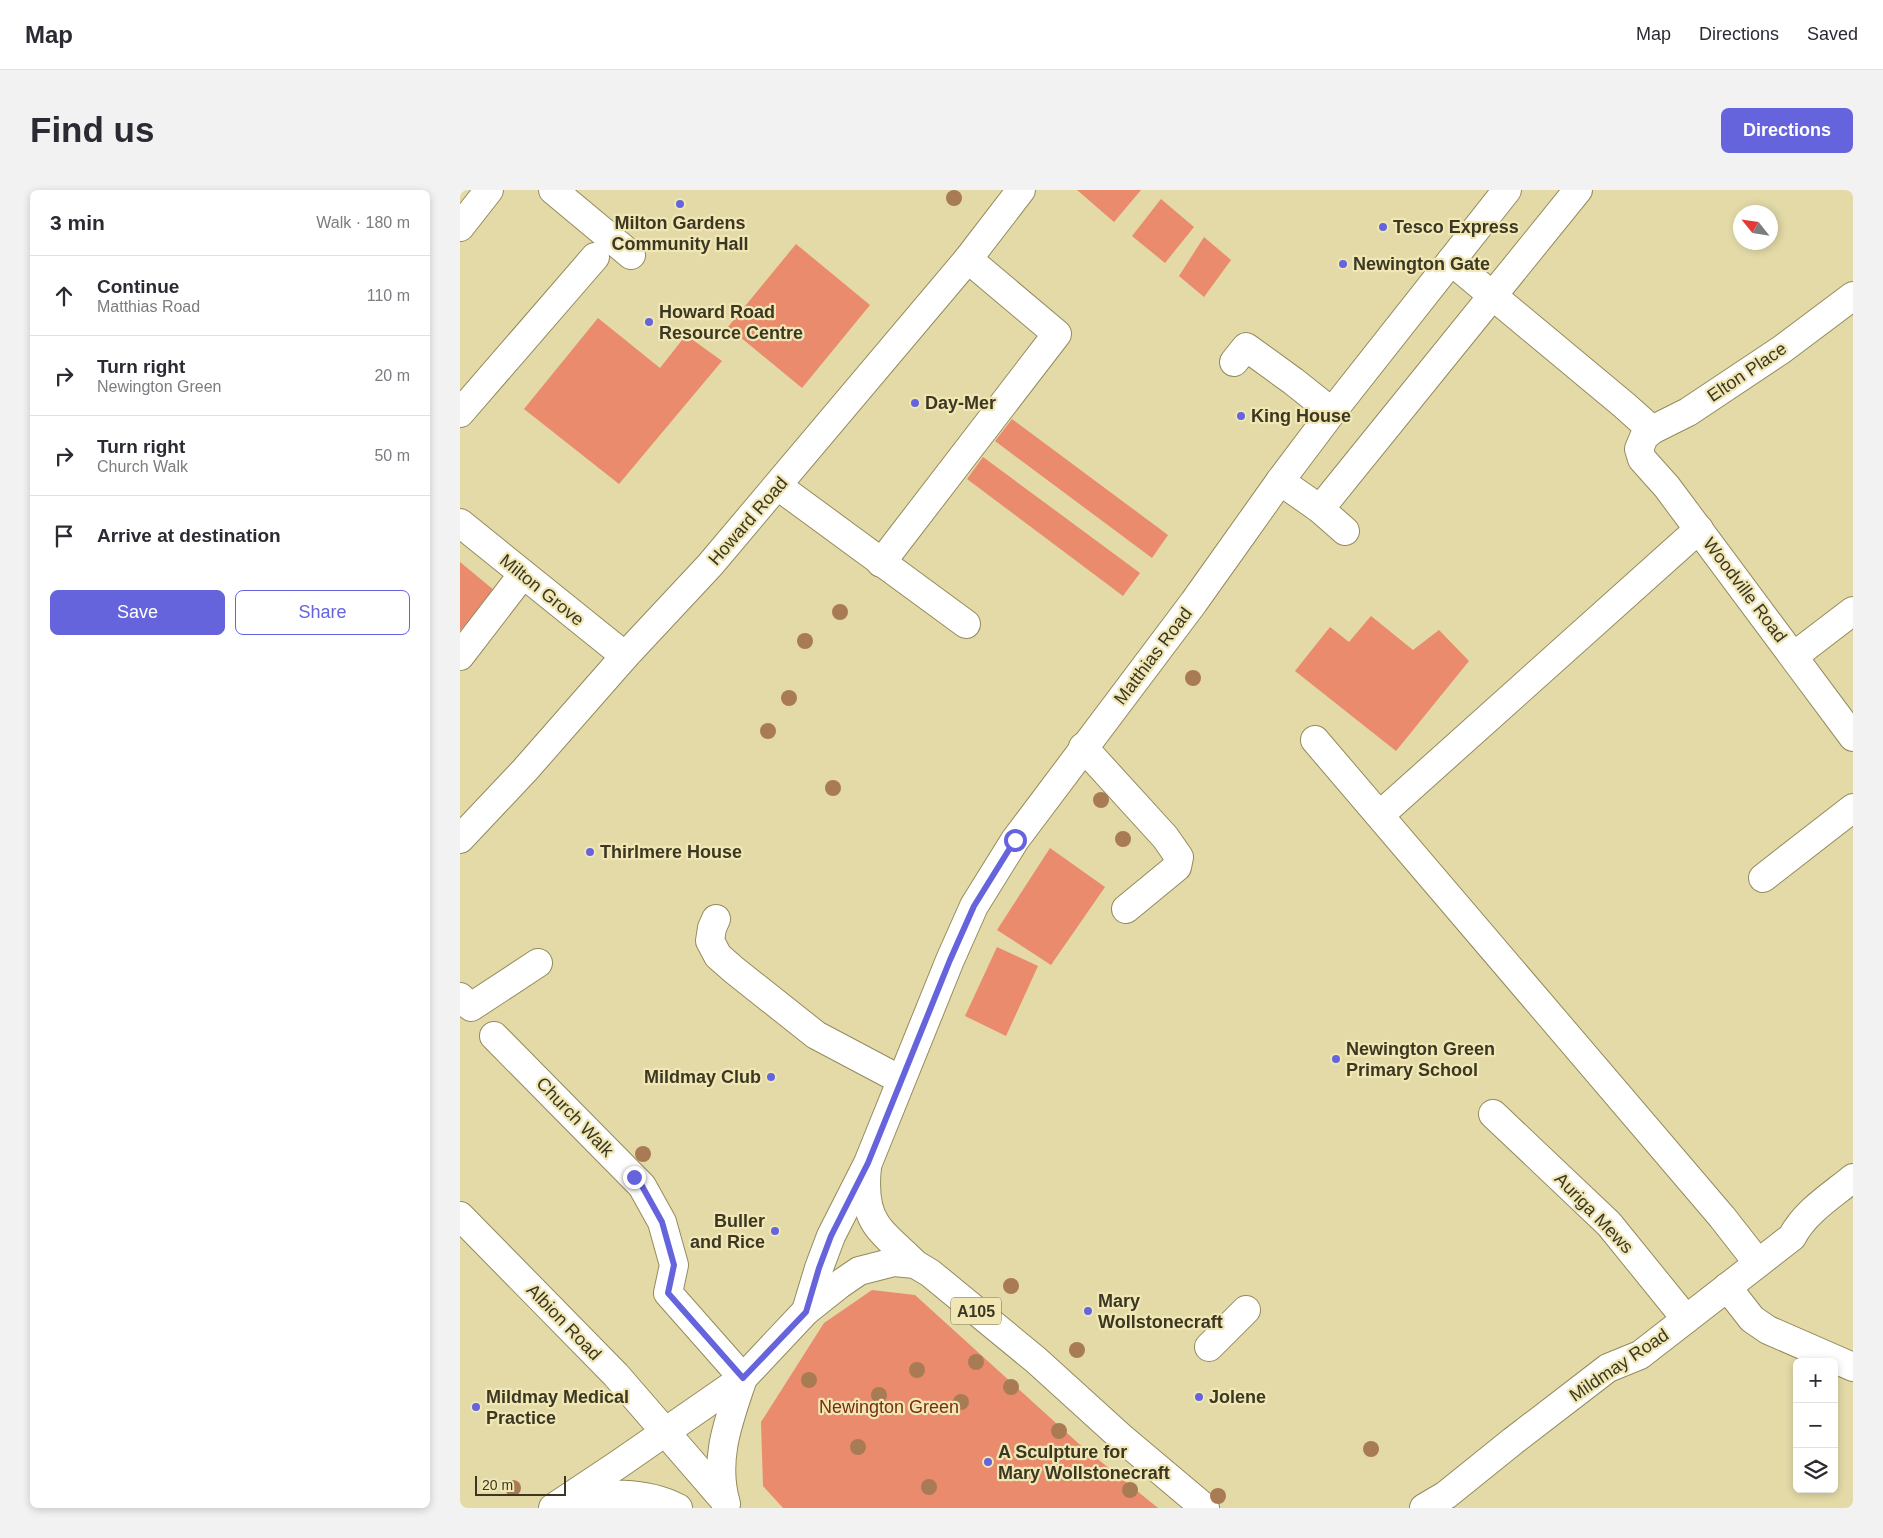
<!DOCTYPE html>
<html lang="en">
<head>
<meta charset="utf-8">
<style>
	body { margin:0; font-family:Arial,sans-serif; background:#f2f2f3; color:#2b2b33 }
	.controls { position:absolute; right:15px; bottom:15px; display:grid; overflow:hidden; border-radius:8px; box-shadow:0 2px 8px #0003 }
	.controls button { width:45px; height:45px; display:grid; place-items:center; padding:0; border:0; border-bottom:1px solid #e1e1e2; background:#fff; color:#2b2b33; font:25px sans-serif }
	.compass { position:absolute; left:1273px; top:15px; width:45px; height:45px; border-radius:50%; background:#fff; box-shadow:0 2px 8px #0003; rotate:300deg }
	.scale { position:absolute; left:15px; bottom:12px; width:91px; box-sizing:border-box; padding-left:5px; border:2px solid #3b3723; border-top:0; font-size:14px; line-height:18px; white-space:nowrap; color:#3b3723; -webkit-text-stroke:4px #f0e7b5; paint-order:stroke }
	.stop { position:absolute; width:15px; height:15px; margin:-11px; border:4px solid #6564dd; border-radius:50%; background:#fff }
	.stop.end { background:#6564dd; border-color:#fff; box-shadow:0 1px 5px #0008 }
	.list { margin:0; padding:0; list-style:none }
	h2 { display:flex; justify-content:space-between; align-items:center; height:65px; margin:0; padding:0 20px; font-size:21px }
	h2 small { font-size:16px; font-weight:400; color:#7c7c81 }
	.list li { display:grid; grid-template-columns:32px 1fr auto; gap:15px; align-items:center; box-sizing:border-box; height:80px; padding:0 20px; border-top:1px solid #e1e1e2 }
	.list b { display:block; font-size:19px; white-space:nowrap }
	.list p { margin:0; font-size:16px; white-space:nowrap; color:#7c7c81 }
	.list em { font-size:16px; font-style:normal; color:#7c7c81 }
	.actions { display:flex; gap:10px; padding:15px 20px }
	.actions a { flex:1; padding:11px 0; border:1px solid #6564dd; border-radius:8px; text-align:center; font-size:18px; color:#6564dd }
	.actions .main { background:#6564dd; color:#fff }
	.icon { flex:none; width:28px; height:28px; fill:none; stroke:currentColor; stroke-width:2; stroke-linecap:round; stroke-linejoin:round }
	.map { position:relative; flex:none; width:1393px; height:1318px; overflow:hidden; border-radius:8px }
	header { display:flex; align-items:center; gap:30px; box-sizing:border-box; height:70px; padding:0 25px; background:#fff; border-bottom:1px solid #e1e1e2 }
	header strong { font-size:24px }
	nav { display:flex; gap:28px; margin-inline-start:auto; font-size:18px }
	.intro { display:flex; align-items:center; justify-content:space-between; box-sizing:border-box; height:120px; padding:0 30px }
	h1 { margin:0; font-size:35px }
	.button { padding:12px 22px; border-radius:8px; background:#6564dd; color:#fff; font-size:18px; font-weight:700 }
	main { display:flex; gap:30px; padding:0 30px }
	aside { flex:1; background:#fff; border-radius:8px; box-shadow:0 2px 8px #0003 }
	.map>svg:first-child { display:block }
</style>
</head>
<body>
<header>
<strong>Map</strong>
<nav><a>Map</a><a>Directions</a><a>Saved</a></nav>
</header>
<div class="intro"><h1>Find us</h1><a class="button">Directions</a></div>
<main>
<aside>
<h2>3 min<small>Walk · 180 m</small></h2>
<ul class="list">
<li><svg class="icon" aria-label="ahead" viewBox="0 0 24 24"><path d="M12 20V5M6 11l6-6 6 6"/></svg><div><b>Continue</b><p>Matthias Road</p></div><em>110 m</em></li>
<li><svg class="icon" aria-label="right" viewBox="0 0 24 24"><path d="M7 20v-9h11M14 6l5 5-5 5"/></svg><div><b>Turn right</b><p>Newington Green</p></div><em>20 m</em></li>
<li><svg class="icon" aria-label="right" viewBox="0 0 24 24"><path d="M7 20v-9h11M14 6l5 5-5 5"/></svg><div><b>Turn right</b><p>Church Walk</p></div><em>50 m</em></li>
<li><svg class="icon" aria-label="arrive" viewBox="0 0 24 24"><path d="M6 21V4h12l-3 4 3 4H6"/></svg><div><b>Arrive at destination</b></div></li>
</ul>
<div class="actions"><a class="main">Save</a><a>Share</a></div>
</aside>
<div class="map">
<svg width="1393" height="1318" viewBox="0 0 1393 1318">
	<rect width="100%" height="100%" fill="#e3daa8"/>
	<g fill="#e98b6c">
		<polygon points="617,0 681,0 654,32"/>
		<polygon points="701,9 734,37 705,73 672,46"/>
		<polygon points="744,47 771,70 744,107 719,86"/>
		<polygon points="336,54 410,115 342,198 268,137"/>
		<polygon points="138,128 200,178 226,145 262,171 159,294 64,219"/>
		<polygon points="552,229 708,345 692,368 535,251"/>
		<polygon points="523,267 680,383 663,406 507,289"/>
		<polygon points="0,372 35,401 0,441"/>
		<polygon points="911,426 953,460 979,440 1009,471 936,561 835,481 870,437 889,452"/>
		<polygon points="590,658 645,697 591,775 537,740"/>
		<polygon points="537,757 578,776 546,846 505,826"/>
		<polygon points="412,1100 455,1105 618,1253 698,1318 323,1318 303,1296 301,1232 364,1133"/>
	</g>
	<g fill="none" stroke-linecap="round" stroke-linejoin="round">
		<g stroke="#948b5c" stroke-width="30">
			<g id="minor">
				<polyline points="93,0 171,65"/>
				<polyline points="0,37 29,0"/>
				<polyline points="991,71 1164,215 1192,240"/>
				<polyline points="1393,106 1321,160 1228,222 1192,240 1184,247 1179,259 1182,269 1207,297 1393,547"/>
				<polyline points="774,172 786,157 833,191 872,222"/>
				<polyline points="0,223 135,67"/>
				<polyline points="820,291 860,319 1118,0"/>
				<polyline points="318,296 506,434"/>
				<polyline points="860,319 885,341"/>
				<polyline points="0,333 165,466"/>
				<polyline points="421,373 597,144 508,69"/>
				<polyline points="0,466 63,384"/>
				<polyline points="1334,466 1393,421"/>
				<polyline points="855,550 1262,1027 1298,1073"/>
				<polyline points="623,557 705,647 719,667 717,677 666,719"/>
				<polyline points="920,625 1239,339"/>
				<polyline points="0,649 65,580 165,466 250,375 508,69 561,0"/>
				<polyline points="1303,688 1393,618"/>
				<polyline points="256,729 252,738 250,751 258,766 274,780 356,845 441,890"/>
				<polyline points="0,807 11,817 78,773"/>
				<polyline points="34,846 182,996 202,1032 214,1075 208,1103 283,1188"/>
				<polyline points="1033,924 1149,1034 1226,1129"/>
				<path d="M407 977C405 996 405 1018 416 1034 423 1046 444 1062 455 1074"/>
				<polyline points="1267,1097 1292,1129 1308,1140 1393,1177"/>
				<polyline points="346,1121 359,1078 371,1046 408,973 490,770 514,716 555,650 734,412 820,291 872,222 1047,0"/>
				<polyline points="749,1157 786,1120"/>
				<path d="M964 1318 986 1305 1053 1251 1148 1178 1180 1165 1332 1047C1345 1022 1371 1006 1393 988"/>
			</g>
		</g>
		<g stroke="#948b5c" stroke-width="30">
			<g id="major">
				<polyline points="0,1026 156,1185 265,1311"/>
				<path d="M108 1314C141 1300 187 1302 218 1318"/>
				<path d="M266 1314C253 1269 269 1230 283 1188"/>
				<polyline points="93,1318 159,1274 283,1188 346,1121 380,1094 399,1081 434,1072 455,1074 470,1083 576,1170 663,1249 745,1318"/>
			</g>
		</g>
		<use href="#minor" stroke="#fff" stroke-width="28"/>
		<use href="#major" stroke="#fff" stroke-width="28"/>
	</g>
	<g fill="#a97b54">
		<circle cx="494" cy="8" r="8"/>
		<circle cx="380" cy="422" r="8"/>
		<circle cx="345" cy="451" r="8"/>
		<circle cx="733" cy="488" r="8"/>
		<circle cx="329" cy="508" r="8"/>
		<circle cx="308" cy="541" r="8"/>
		<circle cx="373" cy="598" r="8"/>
		<circle cx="641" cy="610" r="8"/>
		<circle cx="663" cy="649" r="8"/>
		<circle cx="183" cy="964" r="8"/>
		<circle cx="551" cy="1096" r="8"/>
		<circle cx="617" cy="1160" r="8"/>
		<circle cx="516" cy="1172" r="8"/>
		<circle cx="457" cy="1180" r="8"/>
		<circle cx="349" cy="1190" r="8"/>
		<circle cx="551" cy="1197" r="8"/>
		<circle cx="419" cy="1205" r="8"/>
		<circle cx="501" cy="1212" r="8"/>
		<circle cx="599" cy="1241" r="8"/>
		<circle cx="398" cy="1257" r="8"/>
		<circle cx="911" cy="1259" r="8"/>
		<circle cx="469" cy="1297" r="8"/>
		<circle cx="53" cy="1298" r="8"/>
		<circle cx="670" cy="1300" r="8"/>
		<circle cx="758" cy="1306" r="8"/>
	</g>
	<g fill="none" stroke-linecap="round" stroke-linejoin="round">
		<polyline stroke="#6564dd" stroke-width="6" points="174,987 182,996 202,1032 214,1075 208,1103 283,1188 346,1122 359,1078 371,1046 408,973 490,770 514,716 555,650"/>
	</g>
	<g fill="#6564dd" stroke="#f0e7b5" stroke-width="2">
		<circle cx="220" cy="14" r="5"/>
		<circle cx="923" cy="37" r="5"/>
		<circle cx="883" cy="74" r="5"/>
		<circle cx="189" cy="132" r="5"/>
		<circle cx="455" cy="213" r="5"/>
		<circle cx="781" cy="226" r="5"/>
		<circle cx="130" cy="662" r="5"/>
		<circle cx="876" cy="869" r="5"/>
		<circle cx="311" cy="887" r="5"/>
		<circle cx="315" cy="1041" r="5"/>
		<circle cx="628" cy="1121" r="5"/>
		<circle cx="739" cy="1207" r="5"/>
		<circle cx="16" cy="1217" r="5"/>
		<circle cx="528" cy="1272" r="5"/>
	</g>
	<g text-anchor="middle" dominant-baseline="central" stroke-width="4.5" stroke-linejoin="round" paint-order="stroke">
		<rect fill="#f0e7b5" stroke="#716c4f" stroke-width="1" x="491" y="1107.5" width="50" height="27" rx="4"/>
		<g font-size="16" font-weight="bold" fill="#3b3723">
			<text x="516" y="1121">A105</text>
		</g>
		<g font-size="18" font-weight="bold" fill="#3b3723" stroke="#f0e7b5" text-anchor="start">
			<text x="220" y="33" text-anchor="middle">Milton Gardens<tspan x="220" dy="21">Community Hall</tspan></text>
			<text x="933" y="37">Tesco Express</text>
			<text x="893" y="74">Newington Gate</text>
			<text x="199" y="122">Howard Road<tspan x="199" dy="21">Resource Centre</tspan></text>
			<text x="465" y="213">Day-Mer</text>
			<text x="791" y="226">King House</text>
			<text x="140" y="662">Thirlmere House</text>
			<text x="886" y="859">Newington Green<tspan x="886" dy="21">Primary School</tspan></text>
			<text x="301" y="887" text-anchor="end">Mildmay Club</text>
			<text x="305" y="1031" text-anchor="end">Buller<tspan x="305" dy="21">and Rice</tspan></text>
			<text x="638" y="1111">Mary<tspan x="638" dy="21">Wollstonecraft</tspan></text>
			<text x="26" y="1207">Mildmay Medical<tspan x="26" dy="21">Practice</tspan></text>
			<text x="749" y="1207">Jolene</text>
			<text x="538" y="1262">A Sculpture for<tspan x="538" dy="21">Mary Wollstonecraft</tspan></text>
		</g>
		<g font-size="18" fill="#3b3723" stroke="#f0e7b5">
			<text transform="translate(1287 182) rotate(-34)">Elton Place</text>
			<text transform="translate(288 331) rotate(-49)">Howard Road</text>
			<text transform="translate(82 400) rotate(39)">Milton Grove</text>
			<text transform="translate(1285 400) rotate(53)">Woodville Road</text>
			<text transform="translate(693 466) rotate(-53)">Matthias Road</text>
			<text transform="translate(115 927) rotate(46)">Church Walk</text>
			<text transform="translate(1134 1023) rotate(46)">Auriga Mews</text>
			<text transform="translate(104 1132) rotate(46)">Albion Road</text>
			<text transform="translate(1159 1175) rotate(-34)">Mildmay Road</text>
		</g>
		<g font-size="18" fill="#7a2d10" stroke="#f0e7b5">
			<text x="429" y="1217">Newington Green</text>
		</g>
	</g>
</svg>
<div class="controls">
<button>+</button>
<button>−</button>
<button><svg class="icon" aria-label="layers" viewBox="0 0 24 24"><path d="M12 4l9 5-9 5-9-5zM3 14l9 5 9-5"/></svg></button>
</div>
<svg class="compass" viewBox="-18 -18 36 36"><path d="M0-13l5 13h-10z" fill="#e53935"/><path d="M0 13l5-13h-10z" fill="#7c7c81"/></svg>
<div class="scale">20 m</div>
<div class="stop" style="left:555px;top:650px"></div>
<div class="stop end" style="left:174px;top:987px"></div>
</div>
</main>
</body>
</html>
